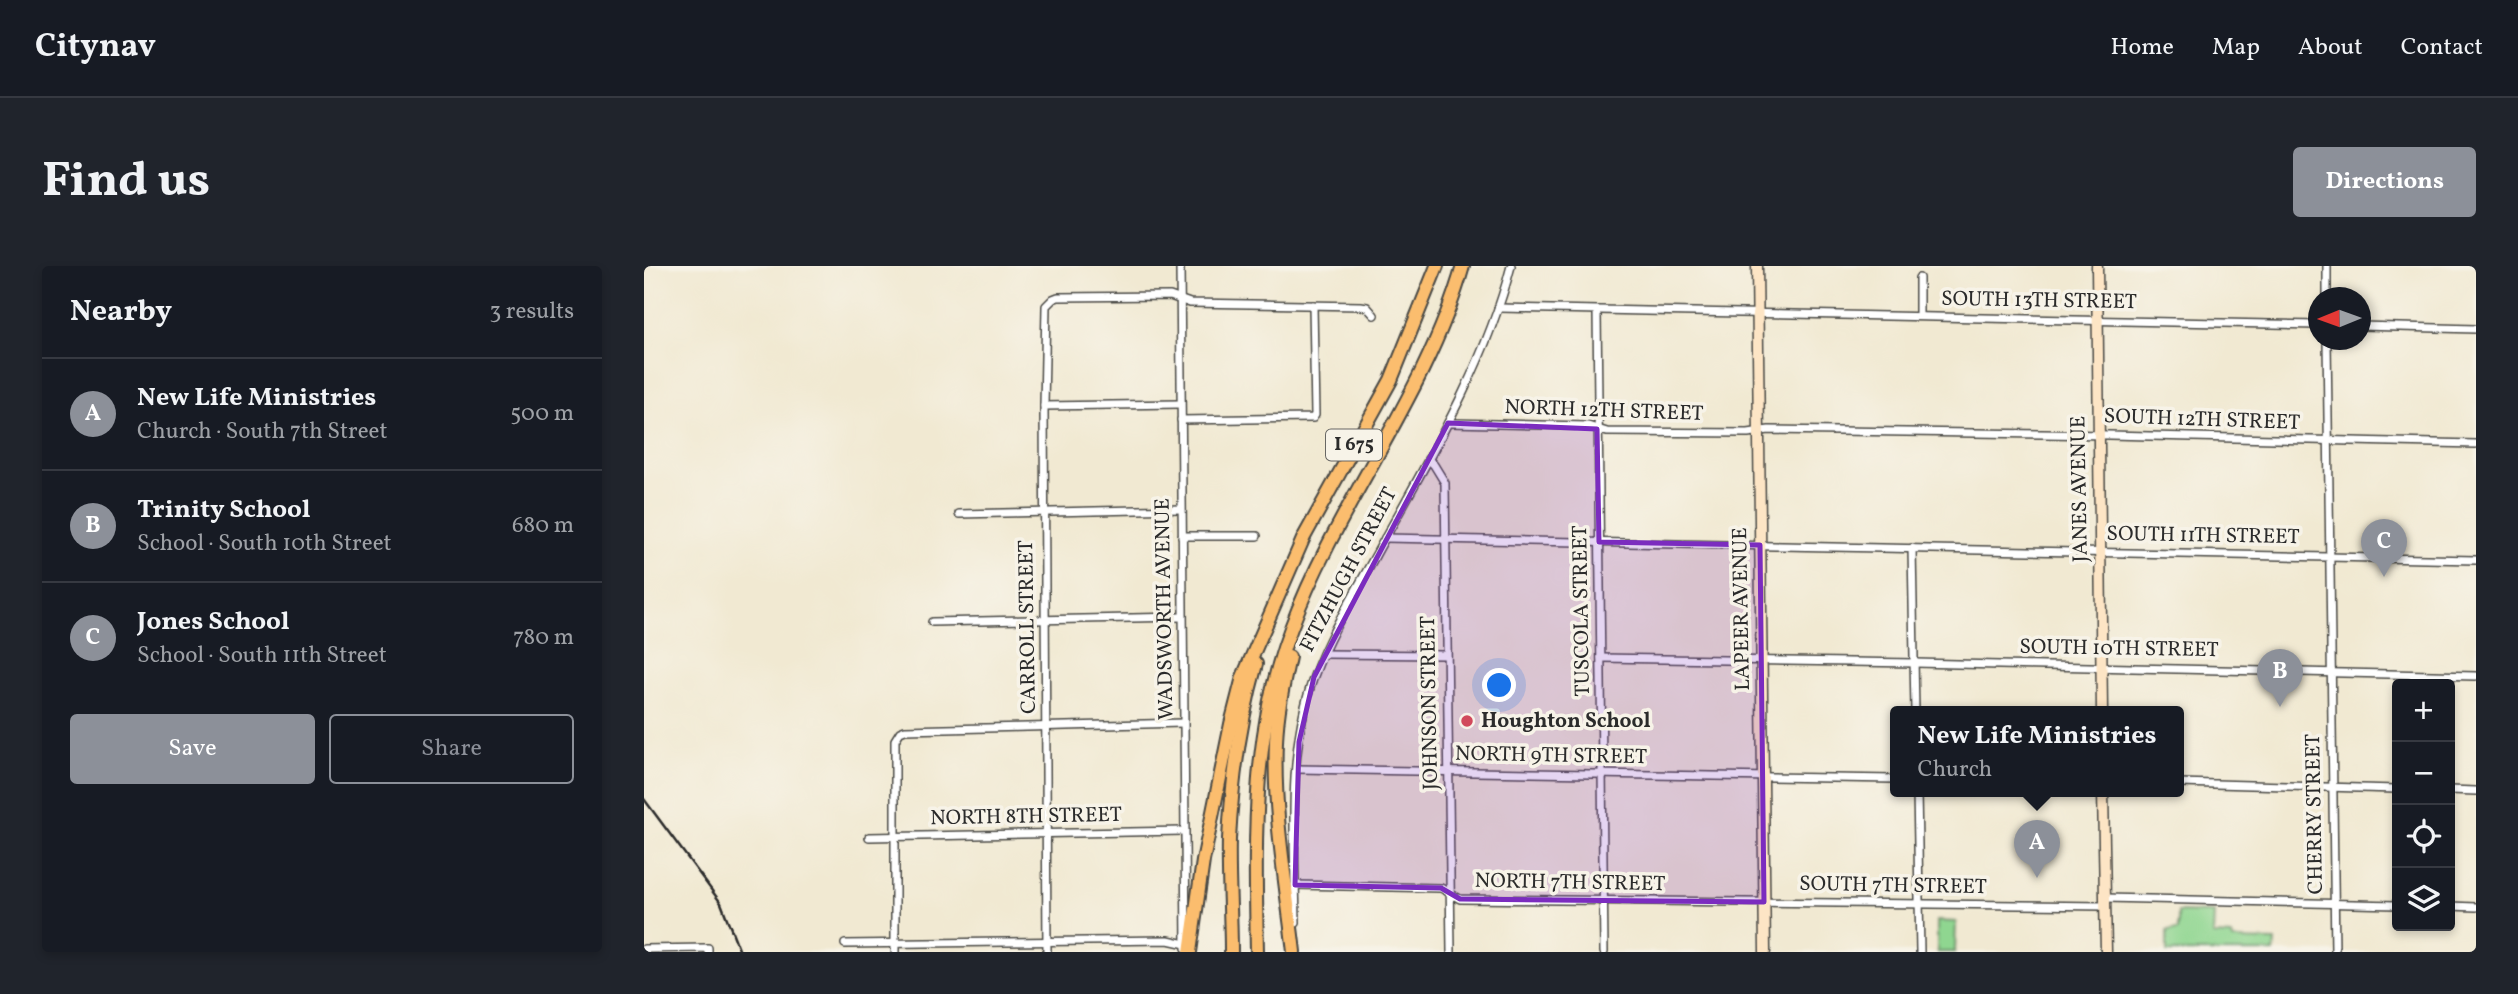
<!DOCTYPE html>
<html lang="en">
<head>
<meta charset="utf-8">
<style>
	body { margin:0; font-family:Vollkorn,serif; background:#20242c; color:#f1f3f6 }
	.controls { position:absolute; right:21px; bottom:21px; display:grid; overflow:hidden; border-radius:7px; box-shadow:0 4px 10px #0003 }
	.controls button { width:63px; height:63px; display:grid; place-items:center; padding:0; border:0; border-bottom:2px solid #363941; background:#171b24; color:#f1f3f6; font:35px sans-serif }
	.compass { position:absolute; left:1664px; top:21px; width:63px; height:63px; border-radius:50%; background:#171b24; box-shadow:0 4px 10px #0003; rotate:269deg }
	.you { position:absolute; left:856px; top:420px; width:24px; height:24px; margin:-18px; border:5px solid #fff; border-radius:50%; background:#1a73e8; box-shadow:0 0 0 10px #1a73e833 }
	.badge { display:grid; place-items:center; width:46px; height:46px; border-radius:50%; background:#8c9099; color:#fff; font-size:23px; font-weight:700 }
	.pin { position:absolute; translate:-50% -58px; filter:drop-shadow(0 2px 4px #0008) }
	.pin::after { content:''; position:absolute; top:37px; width:24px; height:21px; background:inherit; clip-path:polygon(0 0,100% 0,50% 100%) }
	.popup { position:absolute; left:1246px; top:440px; width:294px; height:91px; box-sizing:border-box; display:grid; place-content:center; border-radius:7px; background:#171b24; filter:drop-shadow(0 2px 5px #0005); font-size:23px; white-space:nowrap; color:#9ea1a6 }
	.popup b { font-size:26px; color:#f1f3f6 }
	.popup::after { content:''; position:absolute; left:50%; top:100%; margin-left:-14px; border:14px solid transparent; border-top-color:#171b24 }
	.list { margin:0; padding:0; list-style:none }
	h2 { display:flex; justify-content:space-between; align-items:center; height:91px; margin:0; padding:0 28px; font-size:30px }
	h2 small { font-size:23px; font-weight:400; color:#9ea1a6 }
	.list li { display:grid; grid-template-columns:46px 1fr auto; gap:21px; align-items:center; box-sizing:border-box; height:112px; padding:0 28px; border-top:2px solid #363941 }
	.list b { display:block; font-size:26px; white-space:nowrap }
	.list p { margin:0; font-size:23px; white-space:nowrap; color:#9ea1a6 }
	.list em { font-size:23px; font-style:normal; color:#9ea1a6 }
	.actions { display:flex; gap:14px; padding:21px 28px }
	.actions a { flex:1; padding:16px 0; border:2px solid #8c9099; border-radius:7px; text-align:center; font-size:24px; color:#8c9099 }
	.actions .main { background:#8c9099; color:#fff }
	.icon { flex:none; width:38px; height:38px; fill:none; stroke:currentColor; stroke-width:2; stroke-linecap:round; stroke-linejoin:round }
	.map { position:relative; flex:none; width:1832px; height:686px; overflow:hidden; border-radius:7px }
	header { display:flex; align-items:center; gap:42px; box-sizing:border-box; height:98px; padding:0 35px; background:#171b24; border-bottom:2px solid #363941 }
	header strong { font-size:33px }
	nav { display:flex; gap:38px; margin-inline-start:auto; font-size:24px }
	.intro { display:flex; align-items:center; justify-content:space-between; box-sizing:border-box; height:168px; padding:0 42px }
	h1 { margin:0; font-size:49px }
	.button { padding:18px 32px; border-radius:7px; background:#8c9099; color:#fff; font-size:24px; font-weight:700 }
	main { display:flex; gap:42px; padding:0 42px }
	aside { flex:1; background:#171b24; border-radius:7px; box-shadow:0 4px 10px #0003 }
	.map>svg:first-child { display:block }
</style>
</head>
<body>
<header>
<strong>Citynav</strong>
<nav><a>Home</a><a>Map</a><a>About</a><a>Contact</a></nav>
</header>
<div class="intro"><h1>Find us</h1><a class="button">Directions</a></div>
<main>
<aside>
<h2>Nearby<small>3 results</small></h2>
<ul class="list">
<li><span class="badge">A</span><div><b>New Life Ministries</b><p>Church · South 7th Street</p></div><em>500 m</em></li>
<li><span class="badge">B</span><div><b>Trinity School</b><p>School · South 10th Street</p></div><em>680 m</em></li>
<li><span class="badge">C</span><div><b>Jones School</b><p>School · South 11th Street</p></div><em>780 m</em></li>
</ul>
<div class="actions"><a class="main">Save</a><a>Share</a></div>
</aside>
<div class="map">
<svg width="1832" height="686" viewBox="0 0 1832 686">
	<rect width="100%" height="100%" fill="#f7f3e8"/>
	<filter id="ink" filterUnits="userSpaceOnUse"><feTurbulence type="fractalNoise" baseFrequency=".0143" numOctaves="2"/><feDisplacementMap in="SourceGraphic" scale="14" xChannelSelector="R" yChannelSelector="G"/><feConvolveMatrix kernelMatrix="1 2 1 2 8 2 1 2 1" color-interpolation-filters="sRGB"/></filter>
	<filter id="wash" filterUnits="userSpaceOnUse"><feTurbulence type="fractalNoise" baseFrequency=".00686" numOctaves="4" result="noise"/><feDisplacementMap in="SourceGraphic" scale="28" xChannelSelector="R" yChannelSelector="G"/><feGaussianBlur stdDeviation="1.57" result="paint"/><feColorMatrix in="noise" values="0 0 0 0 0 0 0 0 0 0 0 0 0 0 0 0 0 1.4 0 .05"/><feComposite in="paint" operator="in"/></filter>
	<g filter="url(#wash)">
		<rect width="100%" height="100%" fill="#f1e9d2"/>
		<g fill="#8fd690" stroke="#5d805e" stroke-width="2">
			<polygon points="1534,646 1570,647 1569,669 1588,670 1589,674 1631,675 1630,686 1523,686 1523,665 1534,664"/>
			<polygon points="1293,655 1312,656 1311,686 1293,686"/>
		</g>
	</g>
	<g filter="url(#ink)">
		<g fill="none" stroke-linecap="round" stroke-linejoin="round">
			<g stroke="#494844" stroke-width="10">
				<g id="street">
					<polyline points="536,0 542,682"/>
					<polyline points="1683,0 1683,32"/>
					<polyline points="856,42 1674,59"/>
					<polyline points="953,45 960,686"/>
					<polyline points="1275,50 1275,12"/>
					<polyline points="1716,60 1832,63"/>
					<polyline points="1683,74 1691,686"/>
					<polyline points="400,140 536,138"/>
					<polyline points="537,154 669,152 671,149 669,39"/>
					<polyline points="804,157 944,160 963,166 1104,167 1125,164 1465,169 1832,178"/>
					<polyline points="784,193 790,199 801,217 807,686"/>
					<polyline points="315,248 537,243"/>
					<polyline points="538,270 613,270"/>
					<polyline points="741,272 1832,294"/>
					<polyline points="1268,282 1271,446"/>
					<polyline points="288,356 538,351"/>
					<polyline points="680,388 802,389"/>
					<polyline points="957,392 1271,397 1832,410"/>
					<polyline points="653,503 1251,513"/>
					<polyline points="1535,517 1753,523"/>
					<polyline points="1806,524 1832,525"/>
					<polyline points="1273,526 1276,686"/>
					<polyline points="225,571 540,565"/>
					<polyline points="651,619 797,622 816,633 1461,640"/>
					<polyline points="1462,632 1753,639"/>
					<polyline points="1806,640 1832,641"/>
					<path d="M652 657C651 576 642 488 670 410 685 369 709 330 730 292 781 199 840 104 867 0"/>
					<polyline points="201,678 524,674 542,678"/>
					<polyline points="0,683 64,682 64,686"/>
					<polyline points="251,686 251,474 256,466 261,464 539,457"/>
					<polyline points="403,686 400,140 402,40 409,33 414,31 526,30 546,37 717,40 723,41 730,49"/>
				</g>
			</g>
			<g stroke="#494844" stroke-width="13">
				<g id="secondary">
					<polyline points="1113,0 1121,686"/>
					<polyline points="1453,0 1458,446"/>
					<polyline points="1459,526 1462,686"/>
				</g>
			</g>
			<g stroke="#494844" stroke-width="16">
				<g id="highway">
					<path d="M645 391C639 419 633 447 632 476 629 546 642 617 650 686"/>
					<polyline points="546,686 559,595 587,458 599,411 660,271 747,114 793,0"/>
					<path d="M587 686C587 649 584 611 585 573 588 515 596 455 612 398"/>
					<path d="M613 686C611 576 607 467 647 362 694 236 782 130 819 0"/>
				</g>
			</g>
			<use href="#street" stroke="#fff" stroke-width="7"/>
			<use href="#secondary" stroke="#fde5c5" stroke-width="10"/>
			<use href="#highway" stroke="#fbbd6e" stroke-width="12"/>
			<polyline stroke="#2b2b2b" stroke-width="2.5" points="0,533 77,637 96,686"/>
		</g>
	</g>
	<path fill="#7b2cbf" fill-opacity="0.2" stroke="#7b2cbf" stroke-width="5" stroke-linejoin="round" d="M804 157 953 163 955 276 1116 279 1120 636 816 633 797 622 651 619 655 476 670 411Z"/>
	<circle fill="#d1495b" stroke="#f7f3e8" stroke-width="2.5" cx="823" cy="455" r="7"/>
	<g text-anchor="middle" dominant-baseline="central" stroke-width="7" stroke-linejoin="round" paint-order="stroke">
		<rect fill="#f7f3e8" stroke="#686764" stroke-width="2" x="682" y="163.5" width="56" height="31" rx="5"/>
		<g font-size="19" font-weight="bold" fill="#2b2b2b">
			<text x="710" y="179">I 675</text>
		</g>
		<g font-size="21" fill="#2b2b2b" stroke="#f7f3e8">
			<text transform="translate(1395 35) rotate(1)">SOUTH 13TH STREET</text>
			<text transform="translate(960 145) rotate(2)">NORTH 12TH STREET</text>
			<text transform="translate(1558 154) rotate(2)">SOUTH 12TH STREET</text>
			<text transform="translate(1436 223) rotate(-91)">JANES AVENUE</text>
			<text transform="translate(1559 270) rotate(1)">SOUTH 11TH STREET</text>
			<text transform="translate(705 304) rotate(-62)">FITZHUGH STREET</text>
			<text transform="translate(521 343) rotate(-91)">WADSWORTH AVENUE</text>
			<text transform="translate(1098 343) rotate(-91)">LAPEER AVENUE</text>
			<text transform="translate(938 345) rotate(-91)">TUSCOLA STREET</text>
			<text transform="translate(384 361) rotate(-91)">CARROLL STREET</text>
			<text transform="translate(1475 383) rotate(1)">SOUTH 10TH STREET</text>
			<text transform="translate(786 437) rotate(-91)">JOHNSON STREET</text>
			<text transform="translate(907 490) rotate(1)">NORTH 9TH STREET</text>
			<text transform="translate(1671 548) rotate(-91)">CHERRY STREET</text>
			<text transform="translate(382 551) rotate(-1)">NORTH 8TH STREET</text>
			<text transform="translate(926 617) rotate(1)">NORTH 7TH STREET</text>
			<text transform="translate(1249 620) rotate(1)">SOUTH 7TH STREET</text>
		</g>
		<g font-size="21" font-weight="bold" fill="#2b2b2b" stroke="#f7f3e8" text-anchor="start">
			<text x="837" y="455">Houghton School</text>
		</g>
	</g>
</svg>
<div class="controls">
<button>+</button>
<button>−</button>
<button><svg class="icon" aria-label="locate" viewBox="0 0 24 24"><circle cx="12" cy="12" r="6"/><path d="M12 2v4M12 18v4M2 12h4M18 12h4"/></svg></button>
<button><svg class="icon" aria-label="layers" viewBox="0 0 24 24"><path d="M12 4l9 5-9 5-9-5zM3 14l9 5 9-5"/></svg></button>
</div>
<svg class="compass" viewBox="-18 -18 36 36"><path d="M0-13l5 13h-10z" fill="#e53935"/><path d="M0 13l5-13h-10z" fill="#9ea1a6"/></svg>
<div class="you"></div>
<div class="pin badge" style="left:1393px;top:612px">A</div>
<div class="popup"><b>New Life Ministries</b>Church</div>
<div class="pin badge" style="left:1636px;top:441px">B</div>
<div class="pin badge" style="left:1740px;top:311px">C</div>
</div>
</main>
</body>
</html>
